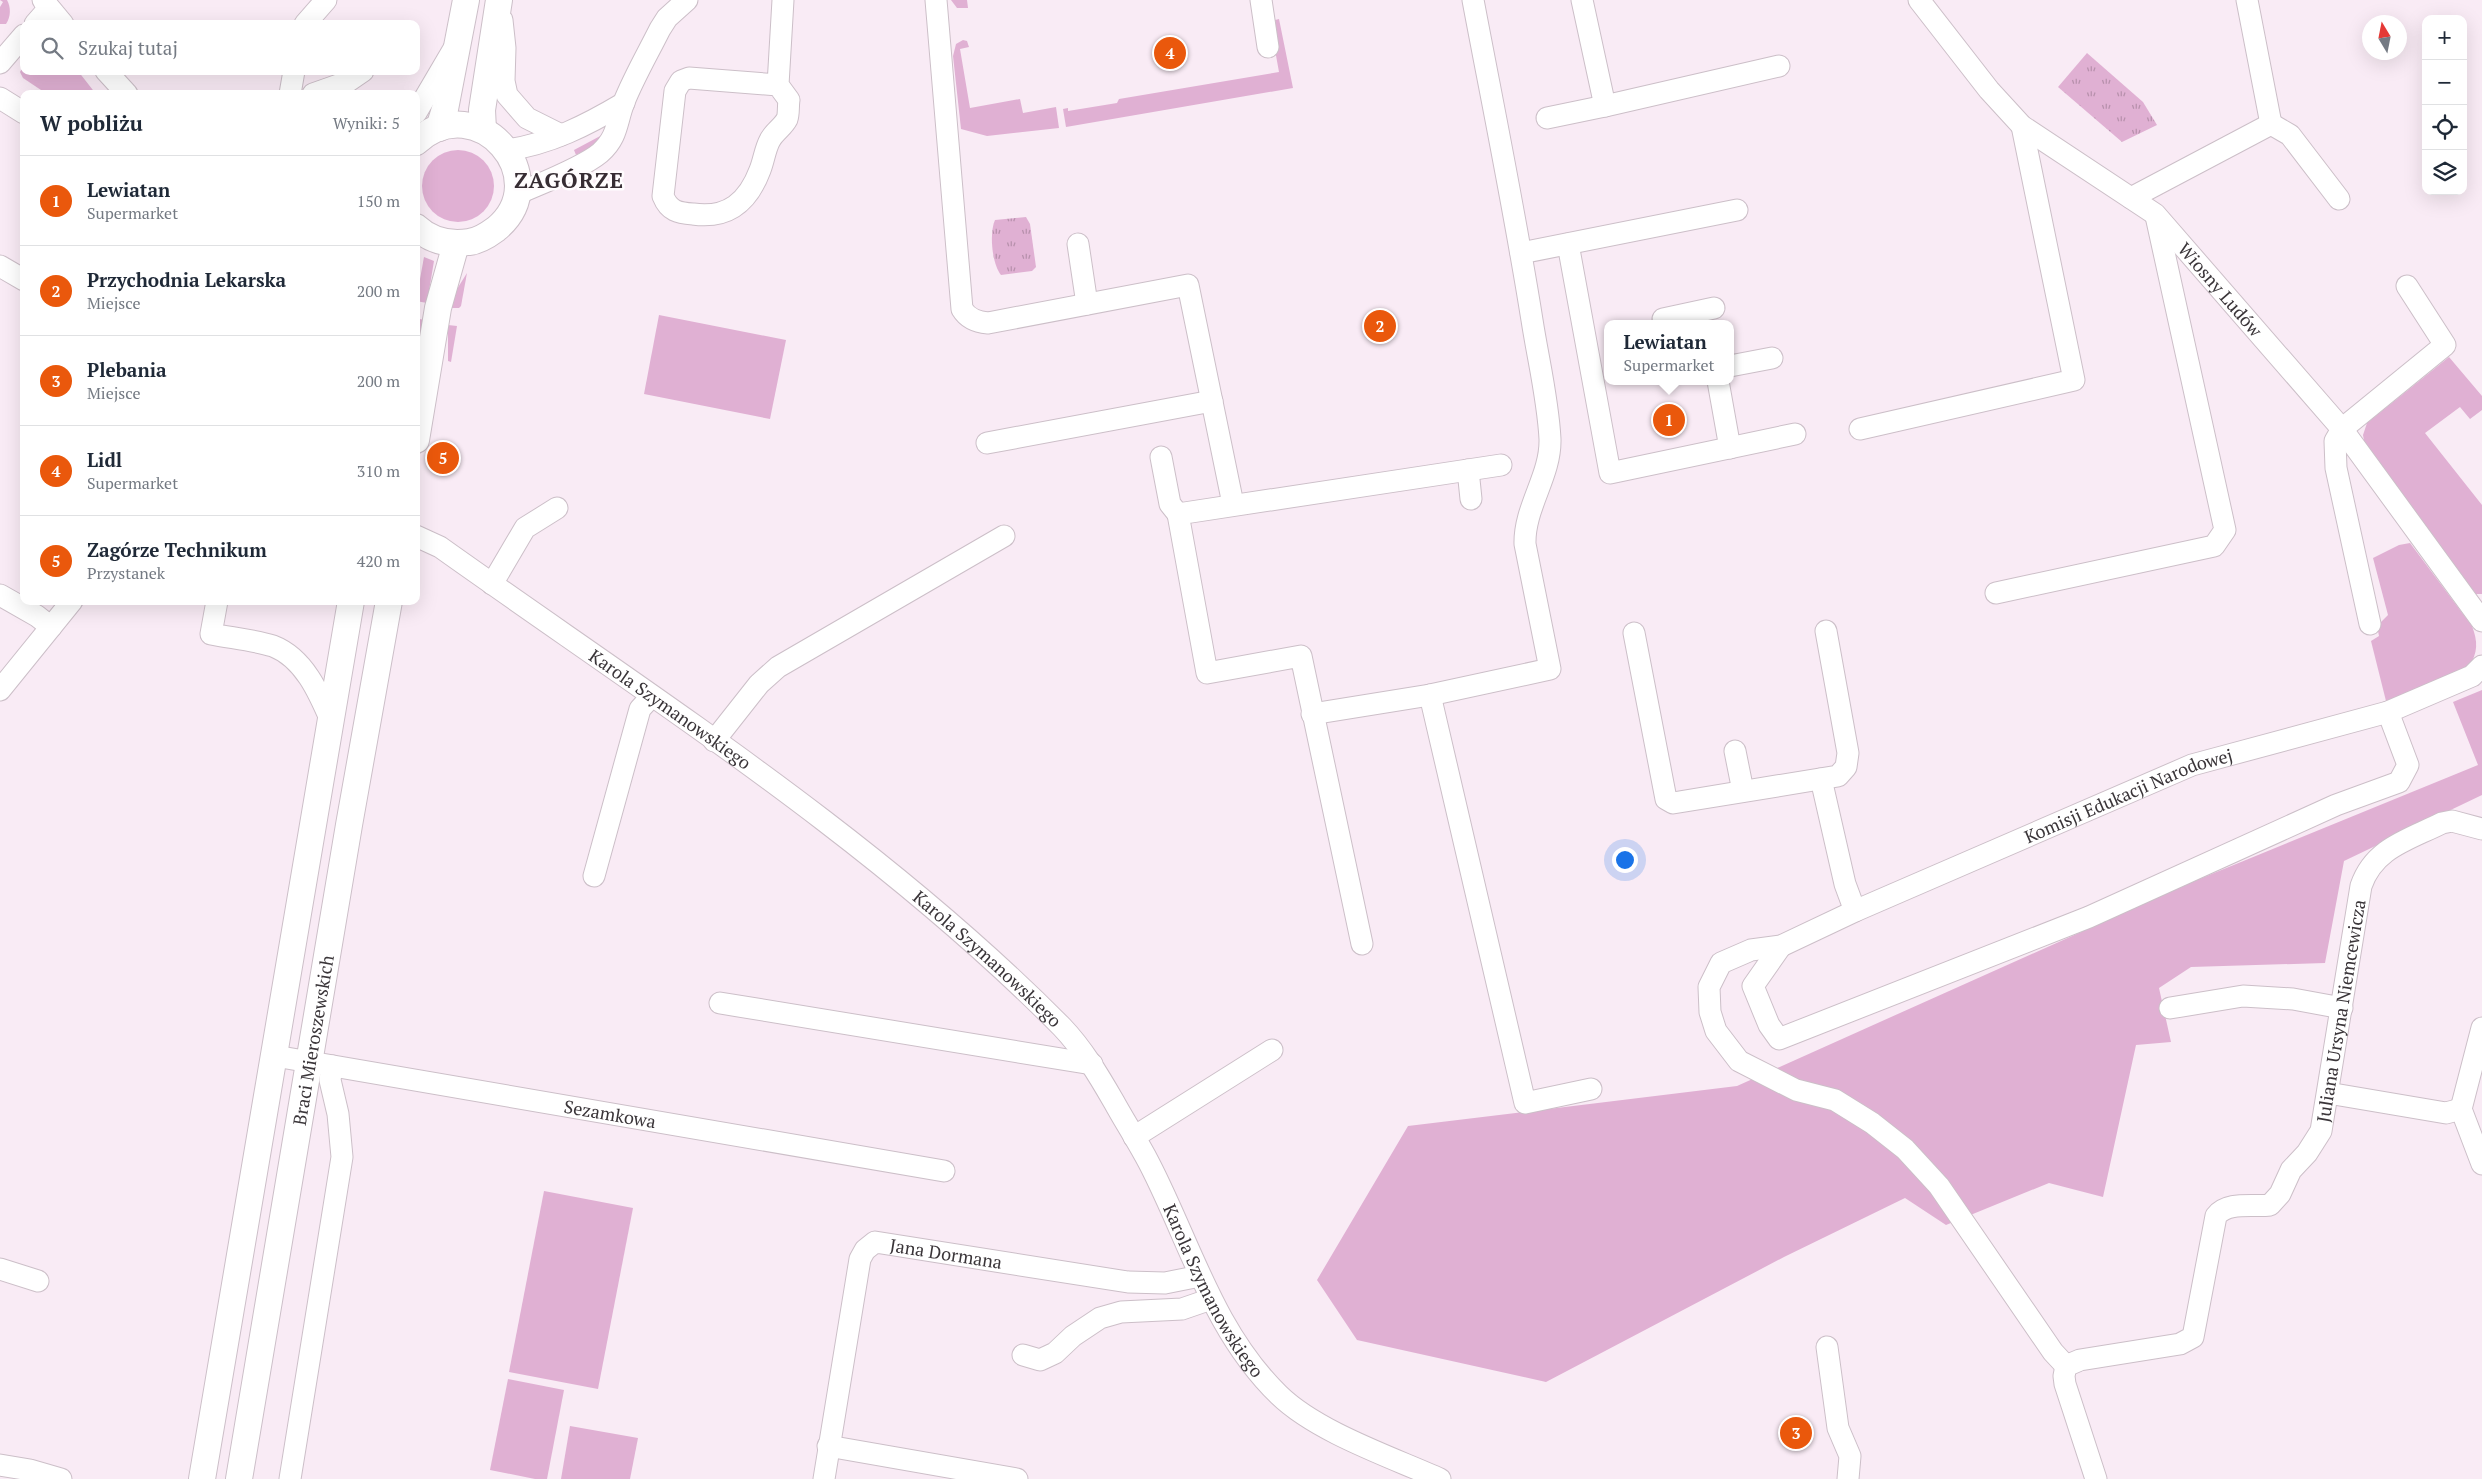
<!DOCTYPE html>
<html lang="pl">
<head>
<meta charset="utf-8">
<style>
	body { margin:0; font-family:"PT Serif",serif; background:#f6f6f7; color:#1f2937 }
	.controls { position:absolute; right:15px; top:15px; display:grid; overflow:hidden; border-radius:10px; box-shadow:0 5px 20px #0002 }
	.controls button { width:45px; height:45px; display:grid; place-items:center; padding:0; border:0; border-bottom:1px solid #e0e1e3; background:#fff; color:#1f2937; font:25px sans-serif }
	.compass { position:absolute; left:2362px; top:15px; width:45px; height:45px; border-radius:50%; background:#fff; box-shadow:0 5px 20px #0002; rotate:350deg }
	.you { position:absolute; left:1624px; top:859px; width:18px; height:18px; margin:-12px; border:4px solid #fff; border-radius:50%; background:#1a73e8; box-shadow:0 0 0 8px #1a73e833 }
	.badge { display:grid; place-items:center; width:32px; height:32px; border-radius:50%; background:#ea580c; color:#fff; font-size:16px; font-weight:700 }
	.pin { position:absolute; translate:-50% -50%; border:2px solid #fff; box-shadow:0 1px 5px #0006 }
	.popup { position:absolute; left:1604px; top:320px; width:130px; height:65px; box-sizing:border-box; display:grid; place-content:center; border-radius:10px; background:#fff; filter:drop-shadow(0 1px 4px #0005); font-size:16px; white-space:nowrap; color:#747a83 }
	.popup b { font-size:19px; color:#1f2937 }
	.popup::after { content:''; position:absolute; left:50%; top:100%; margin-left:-10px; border:10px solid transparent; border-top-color:#fff }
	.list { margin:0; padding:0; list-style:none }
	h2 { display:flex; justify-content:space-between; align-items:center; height:65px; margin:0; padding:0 20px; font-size:21px }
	h2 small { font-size:16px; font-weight:400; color:#747a83 }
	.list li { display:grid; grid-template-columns:32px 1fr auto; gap:15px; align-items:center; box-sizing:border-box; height:90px; padding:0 20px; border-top:1px solid #e0e1e3 }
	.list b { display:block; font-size:19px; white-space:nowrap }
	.list p { margin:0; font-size:16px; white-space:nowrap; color:#747a83 }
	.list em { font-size:16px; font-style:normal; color:#747a83 }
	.icon { flex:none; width:28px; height:28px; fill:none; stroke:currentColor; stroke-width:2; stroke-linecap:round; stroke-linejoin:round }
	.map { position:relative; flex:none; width:2482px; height:1479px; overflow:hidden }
	.search { position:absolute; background:#fff; box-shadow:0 5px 20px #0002; left:20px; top:20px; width:400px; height:55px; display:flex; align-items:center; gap:12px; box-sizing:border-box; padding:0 18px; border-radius:10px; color:#747a83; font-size:19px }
	.panel { position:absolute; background:#fff; box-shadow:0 5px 20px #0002; left:20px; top:90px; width:400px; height:515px; border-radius:10px }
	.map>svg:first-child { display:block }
</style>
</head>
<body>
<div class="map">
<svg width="2482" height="1479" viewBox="0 0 2482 1479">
	<defs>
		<pattern id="park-tufts" width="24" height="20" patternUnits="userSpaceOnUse" patternTransform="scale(1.25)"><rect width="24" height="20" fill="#e0b0d3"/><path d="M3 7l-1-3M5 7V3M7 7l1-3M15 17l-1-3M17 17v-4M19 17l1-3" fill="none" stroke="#b790ac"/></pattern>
	</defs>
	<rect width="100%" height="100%" fill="#f9ebf5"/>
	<g fill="#e0b0d3">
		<path d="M0 0H7C11 7 11 17 6 24H0V7L3 2Z"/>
		<polygon points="951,0 967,0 968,8 957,8"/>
		<polygon points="1279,19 1293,88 1066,127 1063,109 1068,108 1068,111 1117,103 1119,99 1279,72 1275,50 1279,49 1275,20"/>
		<polygon points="963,40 967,41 969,47 960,49 970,108 1020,99 1023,113 1056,107 1059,128 987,136 961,129 953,56 956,44"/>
		<polygon points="24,65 24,71 78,71 96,94 47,94 23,78 20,72"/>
		<polygon points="604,134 593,146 576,155 574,150"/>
		<circle cx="458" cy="186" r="36"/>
		<polygon points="424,257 434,261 427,303 416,301"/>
		<polygon points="467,273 461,306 459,308 451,308 457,289"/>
		<polygon points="659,315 786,340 770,419 644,394"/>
		<polygon points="416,318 424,320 416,363"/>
		<polygon points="448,325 457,326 451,362 448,361"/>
		<polygon points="2449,357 2482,396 2482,410 2470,419 2460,407 2425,433 2482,505 2482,594 2476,594 2365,446 2363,435 2367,423"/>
		<path d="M2410 543 2472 626C2478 642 2478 652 2469 667L2386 701 2371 641 2379 636 2377 626 2388 615 2373 558 2399 545Z"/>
		<polygon points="2482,690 2482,795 2344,861 2325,963 2191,967 2159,988 2171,1042 2136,1045 2103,1197 2049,1183 1946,1225 1905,1198 1784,1257 1546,1382 1357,1340 1317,1280 1408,1126 1737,1086 2197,880 2478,765 2453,702"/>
		<polygon points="544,1191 633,1208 598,1389 509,1372"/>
		<polygon points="508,1379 564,1390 547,1479 535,1479 490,1470"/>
		<polygon points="570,1426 638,1438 630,1479 561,1479"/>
	</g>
	<g fill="url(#park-tufts)">
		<polygon points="2087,53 2143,102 2157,125 2122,142 2058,87"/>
		<path d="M1026 217 1030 224 1036 267 1032 271 1001 275C992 264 989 233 995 220Z"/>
	</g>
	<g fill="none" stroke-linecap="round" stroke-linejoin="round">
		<g stroke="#ccbfc8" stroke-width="23">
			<g id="minor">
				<polyline points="43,0 63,24"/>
				<path d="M936 0 962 309C968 319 977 322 988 323L1188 285 1233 504"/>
				<polyline points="1261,0 1268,47"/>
				<polyline points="1582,0 1605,106 1779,66"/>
				<path id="s1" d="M1919 0 1989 90 2022 126 2155 214 2342 429 2482 621"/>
				<polyline points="2247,0 2271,124"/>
				<polyline points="502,20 505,48 504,81 507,95 527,118 561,135"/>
				<polyline points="35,24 49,8"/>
				<polyline points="305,24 326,0"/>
				<polyline points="0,63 24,35"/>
				<polyline points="106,71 127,94"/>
				<path d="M778 85 689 78 681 81 675 91 663 196C669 211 678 213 693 214 728 219 748 202 760 170 764 160 765 149 770 140 774 132 783 127 787 119 789 114 788 105 789 100L778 85 783 0"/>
				<polyline points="290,94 294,71"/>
				<polyline points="313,94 347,82 363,71"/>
				<polyline points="0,98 24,113"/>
				<polyline points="416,113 453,50"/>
				<polyline points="1547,118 1605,106"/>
				<path d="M507 150C550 144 587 125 624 103"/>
				<path d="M517 194C539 184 582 168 600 153 618 137 616 123 624 102 634 77 648 53 660 29L667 18 687 0"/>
				<polyline points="2131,198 2271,124 2290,135 2339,199"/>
				<polyline points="1078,244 1087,304"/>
				<polyline points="1568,244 1610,473 1795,434"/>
				<polyline points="1521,253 1737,210"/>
				<polyline points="0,266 24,280"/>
				<polyline points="1664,324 1663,319 1714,308"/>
				<polyline points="1730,366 1772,358"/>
				<polyline points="1718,381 1730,448"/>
				<polyline points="1860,429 2074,380 2022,126"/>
				<polyline points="987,443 1212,401"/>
				<polyline points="1161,457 1170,504 1178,514"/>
				<polyline points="1468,470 1471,499"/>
				<path id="s2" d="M416 536 440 547C652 698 878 841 1062 1027 1083 1049 1099 1076 1114 1102 1125 1122 1138 1142 1149 1163 1190 1242 1213 1331 1279 1395 1317 1432 1391 1457 1440 1479"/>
				<polyline points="492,584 525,528 557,508"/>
				<polyline points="1996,593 2214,546 2225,530 2156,216"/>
				<polyline points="0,595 37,616 51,627"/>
				<path d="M217 601 211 634C231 638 254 640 273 646 304 658 319 693 331 721"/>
				<polyline points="2370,624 2336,468 2335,441 2342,429 2445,345 2407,286"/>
				<polyline points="1634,633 1666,799 1673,803 1838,776 1846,767 1848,753 1826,631"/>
				<polyline points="0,690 72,601"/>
				<polyline points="1430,695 1525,1103 1591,1089"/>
				<path d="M1312 714 1430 695 1550 669 1525 544C1524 507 1551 476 1550 439 1548 399 1538 359 1532 320 1515 213 1493 106 1473 0"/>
				<polyline points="714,741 759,684 778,667 1004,536"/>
				<polyline points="1735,751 1743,791"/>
				<polyline points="1821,779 1845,884 1855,911"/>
				<polyline points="594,876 640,709 651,697"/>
				<polyline points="1362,944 1301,656 1207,673 1178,514 1501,465"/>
				<polyline points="1781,946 1753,986 1769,1025 1779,1039 2089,917 2336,805 2399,782 2408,765 2388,712"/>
				<polyline points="720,1003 1092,1064"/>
				<polyline points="2170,1008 2243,996 2293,999 2342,1008"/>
				<path id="s3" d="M275 1056 944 1171"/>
				<polyline points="2328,1093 2446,1113 2461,1109"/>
				<polyline points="2461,1109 2482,1028"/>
				<polyline points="2461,1109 2482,1164"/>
				<polyline points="1134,1137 1272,1050"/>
				<polyline points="0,1269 38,1281"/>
				<polyline points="1827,1347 1838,1428 1850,1456 1848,1479"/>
				<polyline points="1023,1355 1040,1360 1055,1353 1073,1336 1100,1318 1121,1312 1182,1309 1211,1299"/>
				<path id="s4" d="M2066 1366 2053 1352 1939 1186 1905 1149 1872 1123 1835 1100 1796 1090 1739 1061 1716 1031 1710 1012 1709 987 1721 963 1751 950 1781 946 1855 911 2192 765 2388 712 2472 676 2482 666"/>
				<polyline points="828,1446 1017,1479"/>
				<polyline points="0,1465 30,1470 61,1479"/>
				<polyline points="290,1479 342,1157 338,1114 330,1080 332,1066"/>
				<path id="s5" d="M824 1479 860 1259 865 1250 875 1242 1128 1282 1165 1283 1200 1276"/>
				<path id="s6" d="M2096 1479 2065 1384 2064 1376 2066 1366 2080 1360 2180 1344 2193 1337 2216 1216C2227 1201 2253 1207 2270 1205L2280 1194 2291 1170 2307 1153 2321 1131 2361 886C2374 848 2408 840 2442 823L2452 821 2482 829"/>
			</g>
		</g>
		<g stroke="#ccbfc8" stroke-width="28">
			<g id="major">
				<polyline points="439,128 445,109 466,0"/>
				<polyline points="483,130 482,110 499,0"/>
				<path d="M416 142C478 86 557 179 496 229 488 235 479 241 469 242 449 245 431 241 416 227"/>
				<polyline points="416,440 438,308 456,244"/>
				<polyline points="202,1479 351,601"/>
				<path id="s7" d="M239 1479 349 825 389 601"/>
			</g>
		</g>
		<use href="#minor" stroke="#fff" stroke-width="21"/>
		<use href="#major" stroke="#fff" stroke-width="26"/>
	</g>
	<g text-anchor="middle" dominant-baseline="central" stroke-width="5" stroke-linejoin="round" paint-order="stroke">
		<g font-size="18" fill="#3a3539" stroke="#fffcfe">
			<text stroke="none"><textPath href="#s1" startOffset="422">Wiosny Ludów</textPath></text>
			<text stroke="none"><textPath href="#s2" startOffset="308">Karola Szymanowskiego</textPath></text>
			<text stroke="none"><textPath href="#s4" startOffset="1012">Komisji Edukacji Narodowej</textPath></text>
			<text stroke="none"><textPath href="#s2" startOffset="712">Karola Szymanowskiego</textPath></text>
			<text stroke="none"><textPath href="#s6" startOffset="642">Juliana Ursyna Niemcewicza</textPath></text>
			<text stroke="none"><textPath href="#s7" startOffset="445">Braci Mieroszewskich</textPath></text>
			<text stroke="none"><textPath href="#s3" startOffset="340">Sezamkowa</textPath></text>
			<text stroke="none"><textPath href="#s5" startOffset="318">Jana Dormana</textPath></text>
			<text stroke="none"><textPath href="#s2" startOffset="1118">Karola Szymanowskiego</textPath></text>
		</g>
		<g font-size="22" font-weight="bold" letter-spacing="1" fill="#372d34" stroke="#fffcfe">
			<text x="569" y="179">ZAGÓRZE</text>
		</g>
	</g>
</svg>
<div class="controls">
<button>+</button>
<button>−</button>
<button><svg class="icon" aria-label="locate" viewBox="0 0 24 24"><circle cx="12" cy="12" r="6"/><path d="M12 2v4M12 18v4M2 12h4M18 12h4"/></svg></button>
<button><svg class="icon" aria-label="layers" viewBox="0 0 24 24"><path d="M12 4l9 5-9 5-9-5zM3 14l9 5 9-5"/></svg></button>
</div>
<svg class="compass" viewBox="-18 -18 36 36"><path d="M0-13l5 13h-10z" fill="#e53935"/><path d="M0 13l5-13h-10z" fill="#747a83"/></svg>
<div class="you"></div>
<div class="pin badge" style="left:1669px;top:420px">1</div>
<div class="popup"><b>Lewiatan</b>Supermarket</div>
<div class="pin badge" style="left:1380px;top:326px">2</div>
<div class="pin badge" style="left:1796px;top:1433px">3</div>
<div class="pin badge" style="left:1170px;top:53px">4</div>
<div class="pin badge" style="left:443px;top:458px">5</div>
<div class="search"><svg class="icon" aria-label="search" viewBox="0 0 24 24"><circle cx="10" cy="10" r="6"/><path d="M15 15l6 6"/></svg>Szukaj tutaj</div>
<section class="panel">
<h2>W pobliżu<small>Wyniki: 5</small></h2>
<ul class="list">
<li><span class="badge">1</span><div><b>Lewiatan</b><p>Supermarket</p></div><em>150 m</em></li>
<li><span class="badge">2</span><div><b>Przychodnia Lekarska</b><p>Miejsce</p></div><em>200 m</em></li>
<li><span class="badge">3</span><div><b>Plebania</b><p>Miejsce</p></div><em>200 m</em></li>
<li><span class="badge">4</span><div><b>Lidl</b><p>Supermarket</p></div><em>310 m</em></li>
<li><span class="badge">5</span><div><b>Zagórze Technikum</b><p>Przystanek</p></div><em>420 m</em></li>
</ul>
</section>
</div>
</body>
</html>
